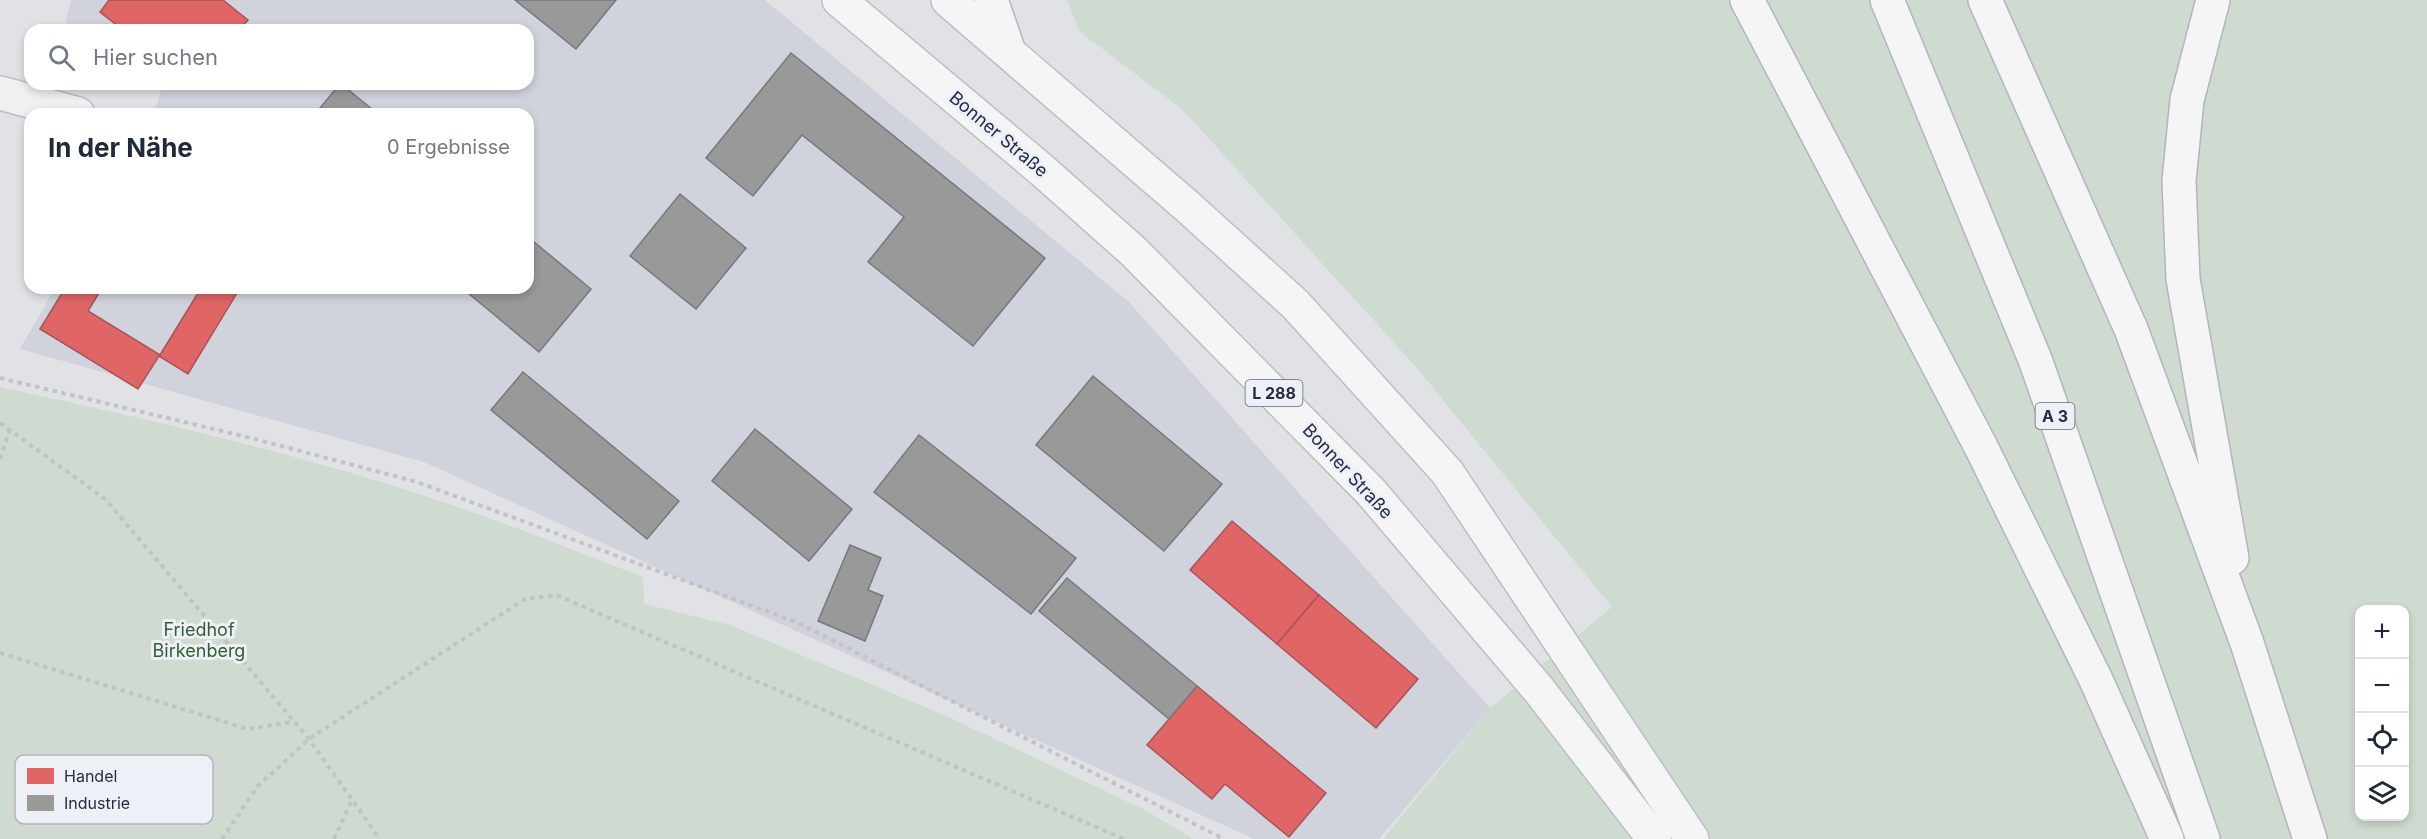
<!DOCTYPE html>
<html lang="de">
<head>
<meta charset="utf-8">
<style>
	body { margin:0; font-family:Inter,sans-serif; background:#f2f2f3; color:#1f2937 }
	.controls { position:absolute; right:18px; bottom:18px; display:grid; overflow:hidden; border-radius:12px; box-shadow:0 3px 9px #0003 }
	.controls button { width:54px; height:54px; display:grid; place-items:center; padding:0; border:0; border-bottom:2px solid #e0e1e3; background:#fff; color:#1f2937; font:30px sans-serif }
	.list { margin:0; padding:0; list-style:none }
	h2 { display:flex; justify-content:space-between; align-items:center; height:78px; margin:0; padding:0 24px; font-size:26px }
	h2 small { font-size:20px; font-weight:400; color:#747a83 }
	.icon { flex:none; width:33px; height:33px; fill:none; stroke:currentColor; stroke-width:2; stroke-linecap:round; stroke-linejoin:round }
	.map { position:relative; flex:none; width:2427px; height:839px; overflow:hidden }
	.search { position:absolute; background:#fff; box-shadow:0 3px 9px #0003; left:24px; top:24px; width:510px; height:66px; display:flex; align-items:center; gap:15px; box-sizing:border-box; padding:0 21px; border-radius:18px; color:#747a83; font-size:22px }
	.panel { position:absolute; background:#fff; box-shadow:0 3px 9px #0003; left:24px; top:108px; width:510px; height:186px; border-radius:18px }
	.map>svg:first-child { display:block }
</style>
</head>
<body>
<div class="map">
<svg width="2427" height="839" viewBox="0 0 2427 839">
	<rect width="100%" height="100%" fill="#e1e2e6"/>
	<polygon fill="#d1d3dc" points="71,0 765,0 1129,302 1490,708 1379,839 1254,839 424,462 20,349 55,288 528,288 528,114 154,114 163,84 528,84 528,30 64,30"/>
	<g fill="#cfdad0" fill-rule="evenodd">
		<path d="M1067 0H2427V839H1383L1490 708 1612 607 1416 367 1182 109 1080 32ZM2360 610H2404V816H2360Z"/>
		<path d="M0 387C152 420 305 455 452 505 517 527 580 553 643 577L644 604 730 625 944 715 1143 809 1194 839H0Z"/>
	</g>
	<g fill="#e06666" stroke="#a8545b" stroke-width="1.5">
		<polygon points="109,0 223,0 248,20 239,30 123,30 100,12"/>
		<polygon points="65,288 102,288 88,311 160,355 201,288 240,288 188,374 159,356 138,389 40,329"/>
		<polygon points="1232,521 1319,595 1277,644 1190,570"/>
		<polygon points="1319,595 1418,679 1376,728 1277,644"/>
		<polygon points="1197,686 1326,793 1289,837 1225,784 1212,799 1147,745"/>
	</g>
	<g fill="#999" stroke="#76787f" stroke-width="1.5">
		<polygon points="515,0 616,0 576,49"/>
		<polygon points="791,53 1045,258 973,346 868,262 904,217 802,135 753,196 706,158"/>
		<polygon points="340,84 341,84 378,114 315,114"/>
		<polygon points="680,194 746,248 696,309 630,256"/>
		<polygon points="528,237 591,289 539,352 462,288 528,288"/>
		<polygon points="523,372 679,501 647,539 491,410"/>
		<polygon points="1093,376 1222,484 1164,551 1036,445"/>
		<polygon points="755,429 852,509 809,561 712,481"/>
		<polygon points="919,435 1076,558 1031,614 874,492"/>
		<polygon points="850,545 881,558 868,590 883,596 865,641 818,621"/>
		<polygon points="1067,578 1197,686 1169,719 1039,611"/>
	</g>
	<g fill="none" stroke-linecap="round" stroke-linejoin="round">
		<g stroke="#bebfc4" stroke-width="36">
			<polyline id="minor" points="0,93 78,114"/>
		</g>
		<g stroke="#bcbfc4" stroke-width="36">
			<g id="primary">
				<polyline points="839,0 1043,171 1134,252 1371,492 1539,690 1654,839"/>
				<polyline points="948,0 1188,207 1295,304 1447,472 1692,839"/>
			</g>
		</g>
		<g stroke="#b3b5bb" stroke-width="36">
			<g id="motorway">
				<polyline points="991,0 1009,52"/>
				<polyline points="1747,0 1981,447 2096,680 2167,839"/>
				<polyline points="1887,0 2036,362 2203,839"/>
				<polyline points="1985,0 2131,329 2247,643 2310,839"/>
				<polyline points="2213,0 2187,100 2179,181 2183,279 2232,558"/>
			</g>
		</g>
		<g stroke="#c2c3c9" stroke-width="4" stroke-dasharray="4.5 4.5" stroke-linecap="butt">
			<polyline points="0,378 251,438 417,482 796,622 1224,839"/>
			<polyline points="0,423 105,499 309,739 380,839"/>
			<polyline points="0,459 10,429"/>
			<polyline points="0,653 248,729 293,722"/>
			<polyline points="222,839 258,786 309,739 525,599 556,595 1124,839"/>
			<polyline points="334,839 352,800"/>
		</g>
		<use href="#minor" stroke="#f0f0f3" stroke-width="33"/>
		<use href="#primary" stroke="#f5f5f6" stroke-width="33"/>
		<use href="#motorway" stroke="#f5f5f6" stroke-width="33"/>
	</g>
	<g text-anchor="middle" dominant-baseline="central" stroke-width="6" stroke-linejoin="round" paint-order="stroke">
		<g fill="#eef0f7" stroke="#626678" stroke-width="1.5">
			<rect x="1245.5" y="380" width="57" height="26" rx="4.5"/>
			<rect x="2035.5" y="403" width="39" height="26" rx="4.5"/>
		</g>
		<g font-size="16" font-weight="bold" fill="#262b42">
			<text x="1274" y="393">L 288</text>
			<text x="2055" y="416">A 3</text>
		</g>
		<g font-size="18" fill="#262b42" stroke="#eef0f7">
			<text transform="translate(999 134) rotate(40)">Bonner Straße</text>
			<text transform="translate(1348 471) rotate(47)">Bonner Straße</text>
		</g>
		<g font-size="18" fill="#325f31" stroke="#eef0f7">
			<text x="199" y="629">Friedhof<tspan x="199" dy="21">Birkenberg</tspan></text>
		</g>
	</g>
	<rect x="15" y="755" width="198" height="69" rx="9" fill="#eef0f7" stroke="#b2b5c1" stroke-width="1.5"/>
	<rect x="27" y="768" width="27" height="16" fill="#e06666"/>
	<rect x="27" y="795" width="27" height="16" fill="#999"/>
	<g font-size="16" fill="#262b42">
		<text x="64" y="782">Handel</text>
		<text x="64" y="809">Industrie</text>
	</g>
</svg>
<div class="controls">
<button>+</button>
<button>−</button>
<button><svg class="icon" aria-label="locate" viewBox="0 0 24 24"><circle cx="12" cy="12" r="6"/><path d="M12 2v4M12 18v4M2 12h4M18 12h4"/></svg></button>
<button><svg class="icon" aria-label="layers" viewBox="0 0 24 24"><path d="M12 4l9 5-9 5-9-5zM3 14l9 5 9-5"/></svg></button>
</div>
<div class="search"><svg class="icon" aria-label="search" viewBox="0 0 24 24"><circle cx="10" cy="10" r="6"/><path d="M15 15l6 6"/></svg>Hier suchen</div>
<section class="panel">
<h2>In der Nähe<small>0 Ergebnisse</small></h2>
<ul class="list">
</ul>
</section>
</div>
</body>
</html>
